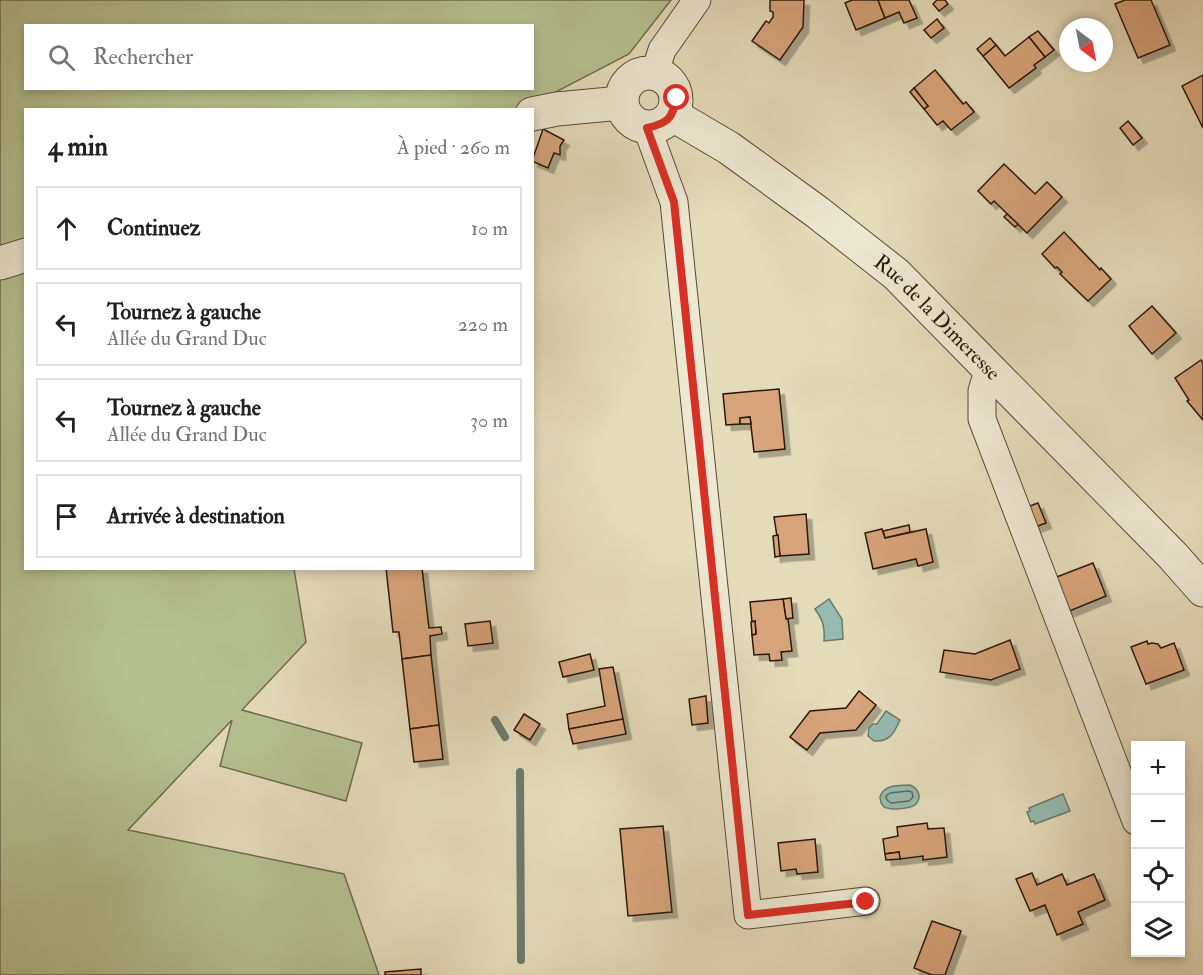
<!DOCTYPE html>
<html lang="fr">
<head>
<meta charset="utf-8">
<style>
	body { margin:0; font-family:"IM FELL Double Pica",serif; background:#f6f6f6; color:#202124 }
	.controls { position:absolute; right:18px; bottom:18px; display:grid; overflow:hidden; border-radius:0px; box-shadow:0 3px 9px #0003 }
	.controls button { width:54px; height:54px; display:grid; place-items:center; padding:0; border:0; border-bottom:2px solid #e0e0e0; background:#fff; color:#202124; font:30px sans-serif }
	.compass { position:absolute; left:1059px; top:18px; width:54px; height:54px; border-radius:50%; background:#fff; box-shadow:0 3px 9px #0003; rotate:148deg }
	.stop { position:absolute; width:18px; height:18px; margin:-14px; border:4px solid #d93025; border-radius:50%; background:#fff }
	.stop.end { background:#d93025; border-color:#fff; box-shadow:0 2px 6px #0008 }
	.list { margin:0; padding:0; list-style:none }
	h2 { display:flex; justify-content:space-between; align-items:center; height:78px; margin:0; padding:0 24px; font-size:26px }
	h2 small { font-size:20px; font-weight:400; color:#757577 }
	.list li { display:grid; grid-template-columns:39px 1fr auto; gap:18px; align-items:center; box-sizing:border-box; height:84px; margin:0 12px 12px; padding:0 12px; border:2px solid #e0e0e0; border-radius:0px }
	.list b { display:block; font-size:22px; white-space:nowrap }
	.list p { margin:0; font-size:20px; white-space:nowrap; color:#757577 }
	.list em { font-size:20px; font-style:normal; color:#757577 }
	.icon { flex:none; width:33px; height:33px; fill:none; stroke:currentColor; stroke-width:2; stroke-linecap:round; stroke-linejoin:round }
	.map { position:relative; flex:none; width:1203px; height:975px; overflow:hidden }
	.search { position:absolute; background:#fff; box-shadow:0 3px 9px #0003; left:24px; top:24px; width:510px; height:66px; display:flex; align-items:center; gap:15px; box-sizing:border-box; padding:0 21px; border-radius:0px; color:#757577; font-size:22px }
	.panel { position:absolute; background:#fff; box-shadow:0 3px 9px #0003; left:24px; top:108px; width:510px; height:462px; border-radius:0px }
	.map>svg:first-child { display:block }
</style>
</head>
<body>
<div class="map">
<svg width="1203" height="975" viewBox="0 0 1203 975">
	<defs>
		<filter id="shadow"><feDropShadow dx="5.5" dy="5.5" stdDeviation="0" flood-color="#0004"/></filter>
	</defs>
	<rect width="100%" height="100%" fill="#e4dbb9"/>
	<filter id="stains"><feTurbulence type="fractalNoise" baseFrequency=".00333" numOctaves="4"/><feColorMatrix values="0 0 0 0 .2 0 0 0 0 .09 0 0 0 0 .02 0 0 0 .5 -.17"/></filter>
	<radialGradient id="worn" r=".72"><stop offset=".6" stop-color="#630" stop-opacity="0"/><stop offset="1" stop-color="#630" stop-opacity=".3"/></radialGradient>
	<path fill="#b5c08f" stroke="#706c4c" stroke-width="1.5" fill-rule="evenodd" d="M0 0H671L629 54 523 109 26 110V568L294 569 306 642 242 710 362 743 346 801 220 766 232 720 128 830 344 874 379 975H0ZM26 26H532V88H26Z"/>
	<g fill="#95bbb1" stroke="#6b7a6e" stroke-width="1.5">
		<path d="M829 599 842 619 843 639 824 641C825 627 823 620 815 609Z"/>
		<path d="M886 711 900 720C894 733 890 742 874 741L868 736 869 728 873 724H877Z"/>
		<path d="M910 785C917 788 923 796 916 804 911 809 888 811 883 806 880 803 881 801 880 797 884 784 898 786 910 785Z"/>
		<polygon points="1063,794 1070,811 1035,824 1034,821 1031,822 1027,812 1030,811 1029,808"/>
	</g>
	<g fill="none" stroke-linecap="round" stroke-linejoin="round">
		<polygon stroke="#606a5d" stroke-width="1.5" points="908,791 912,792 913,797 909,801 891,803 887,800 886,796 890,793"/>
		<g stroke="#6b7a6e" stroke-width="8">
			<polyline points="495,720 505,737"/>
			<polyline points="520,772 521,960"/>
		</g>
	</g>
	<g fill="#d7a37a" stroke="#2b1809" stroke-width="1.5" filter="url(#shadow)">
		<polygon points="770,0 804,0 803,27 780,60 752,41 766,21 769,23 773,17 773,12 770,11"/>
		<polygon points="852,0 878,0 885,18 856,30 845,3"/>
		<polygon points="878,0 909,0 917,18 904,23 899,12 885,18"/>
		<polygon points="937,0 945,0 948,4 939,11 933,4"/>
		<polygon points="1125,0 1151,0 1170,45 1138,58 1115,4"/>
		<polygon points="937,19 944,28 931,38 924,30"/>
		<polygon points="1038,31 1054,50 1045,57 1029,37"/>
		<polygon points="1029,37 1045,57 1034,65 1036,68 1009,88 983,56 996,45 1005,56"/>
		<polygon points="990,38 996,45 983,56 977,49"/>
		<polygon points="935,70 963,104 966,102 974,112 951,130 943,121 937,125 924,109 928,106 914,88"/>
		<polygon points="1203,75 1203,128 1182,86"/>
		<polygon points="914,88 928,106 924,109 910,92"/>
		<polygon points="1128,121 1142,138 1133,145 1120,128"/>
		<polygon points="543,129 564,140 560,146 560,155 554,153 548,168 532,161"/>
		<polygon points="1004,164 1035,194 1047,182 1062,197 1027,233 994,201 991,204 978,191"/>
		<polygon points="1007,214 1018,224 1015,227 1004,217"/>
		<polygon points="1064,232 1100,270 1101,268 1111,279 1088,301 1060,274 1062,272 1057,267 1055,268 1042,254"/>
		<polygon points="1152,306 1176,333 1152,354 1129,326"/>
		<polygon points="1201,360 1203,363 1203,420 1187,401 1189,400 1175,378"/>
		<polygon points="779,389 785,449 754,452 750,417 740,418 740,424 726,425 723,394"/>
		<polygon points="750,417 751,424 740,424 740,418"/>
		<polygon points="1038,503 1046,523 1035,527 1027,507"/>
		<polygon points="806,514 809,554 780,556 774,517"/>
		<polygon points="909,525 910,532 885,538 883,531"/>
		<polygon points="882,529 885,538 926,529 933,562 918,566 916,559 873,569 865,533"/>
		<polygon points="778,535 780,556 775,557 773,536"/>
		<polygon points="1093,563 1106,596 1067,612 1054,578"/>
		<polygon points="386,568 422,568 429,628 441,627 442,634 430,636 431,655 402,659 399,632 393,632"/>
		<polygon points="791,598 793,618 786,619 783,599"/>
		<polygon points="783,599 786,619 788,619 792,651 781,652 782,660 770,661 769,654 754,655 752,635 756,634 755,621 752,622 750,602"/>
		<polygon points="490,621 493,643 468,646 465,624"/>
		<polygon points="755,621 756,634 752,635 751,622"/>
		<polygon points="1010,640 1020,669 991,680 940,672 944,650 975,654"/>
		<polygon points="1147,641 1148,644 1152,643 1158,644 1161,648 1174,643 1184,670 1146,684 1131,647"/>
		<polygon points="590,654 594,670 563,677 559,662"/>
		<polygon points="431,655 439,725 410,729 402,659"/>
		<polygon points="613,667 623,719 569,729 567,714 605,706 599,669"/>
		<polygon points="859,691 876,705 856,730 820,733 807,750 790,737 810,711 846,708"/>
		<polygon points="706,696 708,723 692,725 689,699"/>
		<polygon points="524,714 540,724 530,740 514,730"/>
		<polygon points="623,719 626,734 573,744 569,729"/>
		<polygon points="439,725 443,759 414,762 410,729"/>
		<polygon points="927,823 928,829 944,828 947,857 923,860 923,856 900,859 899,852 885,854 883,839 898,836 897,827"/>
		<polygon points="663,826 672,912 628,916 620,829"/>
		<polygon points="815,839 818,872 797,874 796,869 781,871 778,843"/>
		<polygon points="899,852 900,859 886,860 885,854"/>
		<polygon points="1032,873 1037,885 1062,874 1067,885 1094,874 1105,900 1078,912 1083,924 1057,935 1045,905 1030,911 1016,879"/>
		<polygon points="932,921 961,931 945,975 932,975 914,968"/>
		<polygon points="421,969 421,975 385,975 385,972"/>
	</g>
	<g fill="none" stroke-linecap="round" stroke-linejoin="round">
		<g stroke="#594935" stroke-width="29">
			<g id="minor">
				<polyline points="655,72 662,50 697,0"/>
				<polyline points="647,128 674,202 748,915 866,901"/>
				<polyline points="989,368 982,391 982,419 1136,821"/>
			</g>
		</g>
		<g stroke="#594935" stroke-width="35">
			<g id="tertiary">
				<circle cx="649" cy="100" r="27"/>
				<polyline points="532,114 557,109 621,103"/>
				<path id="s1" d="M673 115 729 148 817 212 896 274 1173 556 1203 590"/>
				<polyline points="0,263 26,255"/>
			</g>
		</g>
		<use href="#minor" stroke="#ede8d2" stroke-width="27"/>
		<use href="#tertiary" stroke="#ede8d2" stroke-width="33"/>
	</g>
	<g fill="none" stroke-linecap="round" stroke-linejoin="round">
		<path stroke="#d93025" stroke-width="8" d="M677 98C672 118 669 123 647 128L674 202 748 915 866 902"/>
	</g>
	<g text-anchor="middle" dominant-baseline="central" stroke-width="5" stroke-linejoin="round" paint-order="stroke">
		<g font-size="21" fill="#2b1809" stroke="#ede8d2">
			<text stroke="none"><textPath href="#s1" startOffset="334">Rue de la Dimeresse</textPath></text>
		</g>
	</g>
	<rect width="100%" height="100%" filter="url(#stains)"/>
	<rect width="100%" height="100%" fill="url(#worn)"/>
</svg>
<div class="controls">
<button>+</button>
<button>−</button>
<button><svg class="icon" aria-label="locate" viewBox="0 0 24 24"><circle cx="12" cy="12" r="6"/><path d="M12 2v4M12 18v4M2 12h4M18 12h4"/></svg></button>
<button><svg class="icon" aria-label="layers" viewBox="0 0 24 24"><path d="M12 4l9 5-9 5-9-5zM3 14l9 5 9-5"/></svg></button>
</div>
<svg class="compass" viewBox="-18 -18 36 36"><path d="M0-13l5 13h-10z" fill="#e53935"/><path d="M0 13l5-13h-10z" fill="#757577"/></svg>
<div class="stop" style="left:677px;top:98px"></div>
<div class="stop end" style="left:866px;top:902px"></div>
<div class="search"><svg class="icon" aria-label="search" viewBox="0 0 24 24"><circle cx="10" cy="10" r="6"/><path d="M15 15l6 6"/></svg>Rechercher</div>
<section class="panel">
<h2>4 min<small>À pied · 260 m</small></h2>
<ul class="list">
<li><svg class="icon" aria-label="ahead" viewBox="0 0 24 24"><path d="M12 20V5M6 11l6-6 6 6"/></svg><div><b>Continuez</b></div><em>10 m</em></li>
<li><svg class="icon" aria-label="left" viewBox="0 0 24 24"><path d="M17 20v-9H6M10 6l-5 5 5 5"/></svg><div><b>Tournez à gauche</b><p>Allée du Grand Duc</p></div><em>220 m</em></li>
<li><svg class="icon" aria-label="left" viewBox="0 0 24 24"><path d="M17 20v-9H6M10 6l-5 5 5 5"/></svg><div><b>Tournez à gauche</b><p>Allée du Grand Duc</p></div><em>30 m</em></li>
<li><svg class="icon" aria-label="arrive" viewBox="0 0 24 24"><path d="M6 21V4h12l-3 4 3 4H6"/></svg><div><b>Arrivée à destination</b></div></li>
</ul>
</section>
</div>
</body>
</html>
